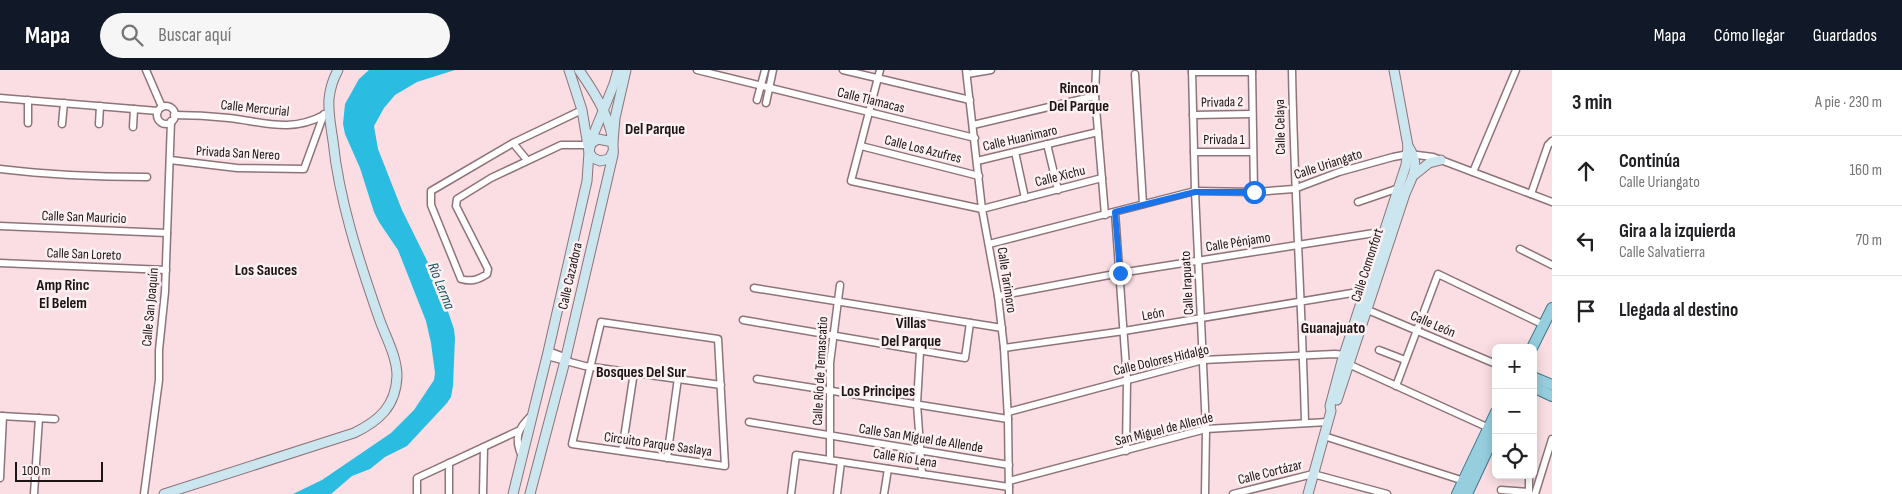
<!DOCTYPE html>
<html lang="es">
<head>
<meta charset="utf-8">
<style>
	body { margin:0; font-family:"Sofia Sans Condensed",sans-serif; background:#f6f6f6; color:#202124 }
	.controls { position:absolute; right:15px; bottom:15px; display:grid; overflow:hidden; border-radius:8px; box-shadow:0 2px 12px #0003 }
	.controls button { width:45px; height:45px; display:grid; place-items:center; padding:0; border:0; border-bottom:1px solid #e0e0e0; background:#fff; color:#202124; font:25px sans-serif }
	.scale { position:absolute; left:15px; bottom:12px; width:88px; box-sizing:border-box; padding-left:5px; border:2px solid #1d1416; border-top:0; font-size:14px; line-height:18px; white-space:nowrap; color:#1d1416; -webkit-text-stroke:4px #fcf0f2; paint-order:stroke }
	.stop { position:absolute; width:15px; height:15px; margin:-11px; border:4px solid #1a73e8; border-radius:50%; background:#fff }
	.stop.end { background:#1a73e8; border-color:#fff; box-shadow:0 1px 5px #0008 }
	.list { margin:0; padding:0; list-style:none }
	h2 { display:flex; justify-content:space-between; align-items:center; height:65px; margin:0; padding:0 20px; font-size:21px }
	h2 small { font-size:16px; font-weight:400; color:#757577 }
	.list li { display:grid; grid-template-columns:32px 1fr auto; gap:15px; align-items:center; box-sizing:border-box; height:70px; padding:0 20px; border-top:1px solid #e0e0e0 }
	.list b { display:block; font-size:19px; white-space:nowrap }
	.list p { margin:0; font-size:16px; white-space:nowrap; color:#757577 }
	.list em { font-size:16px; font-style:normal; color:#757577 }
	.icon { flex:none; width:28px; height:28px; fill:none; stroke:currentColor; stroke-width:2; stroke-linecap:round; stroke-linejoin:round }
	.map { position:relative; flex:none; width:1552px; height:424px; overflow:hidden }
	header { display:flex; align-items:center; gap:30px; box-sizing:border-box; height:70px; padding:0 25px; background:#111827; color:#fff }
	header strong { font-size:24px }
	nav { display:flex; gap:28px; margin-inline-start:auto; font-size:18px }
	.search { width:350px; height:45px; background:#f6f6f6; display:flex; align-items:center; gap:12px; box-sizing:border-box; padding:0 18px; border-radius:28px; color:#757577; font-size:19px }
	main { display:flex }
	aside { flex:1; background:#fff }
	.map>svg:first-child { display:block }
</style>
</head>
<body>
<header>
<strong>Mapa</strong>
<div class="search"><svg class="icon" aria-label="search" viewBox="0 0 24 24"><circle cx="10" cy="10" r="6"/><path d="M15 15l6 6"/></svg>Buscar aquí</div>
<nav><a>Mapa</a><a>Cómo llegar</a><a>Guardados</a></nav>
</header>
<main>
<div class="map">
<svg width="1552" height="424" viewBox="0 0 1552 424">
	<rect width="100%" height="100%" fill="#fadee3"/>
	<polygon fill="#2bbce1" points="369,0 455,0 417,12 395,25 384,38 374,56 378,79 402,140 439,215 454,259 455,268 453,316 451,327 447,333 407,376 385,387 370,399 352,406 331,424 293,424 322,410 391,363 414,340 434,310 435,303 431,273 426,251 398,180 379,152 374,142 360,98 345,64 343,54 345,34 359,9"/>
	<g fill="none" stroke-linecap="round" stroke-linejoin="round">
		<g stroke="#8d7479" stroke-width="9">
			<g id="street">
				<polyline points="146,0 162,37"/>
				<polyline points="697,0 975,68"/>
				<polyline points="843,0 970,30"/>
				<polyline points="880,0 851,111 982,139 1102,108"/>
				<polyline points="966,0 982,139 998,226 1004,278 1008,349 1009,424"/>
				<polyline points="1096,0 1095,26 1105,145"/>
				<polyline points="1192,0 1195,121 1206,359 1205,424"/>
				<polyline points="1252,0 1254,122"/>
				<path d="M1292 0C1294 118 1302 235 1305 352"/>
				<polyline points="1192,2 1252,2"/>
				<polyline points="967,4 991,0"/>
				<polyline points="1135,4 1143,134"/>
				<polyline points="0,28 158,41"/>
				<polyline points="757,30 765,0"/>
				<polyline points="766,33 773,0"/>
				<circle cx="166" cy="45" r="9"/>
				<path d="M582 40 513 73 431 121V135L461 209C471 212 478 210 487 204L488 199 456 136 457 129 491 108 561 75H587"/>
				<path d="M174 45C192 45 211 46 229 48 264 52 291 63 324 45"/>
				<polyline points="1193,45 1252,44"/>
				<polyline points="28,53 28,30"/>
				<polyline points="62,54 64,33"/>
				<polyline points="99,54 100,36"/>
				<polyline points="973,55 1095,26"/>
				<polyline points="133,57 134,39"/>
				<polyline points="513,73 527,90"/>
				<polyline points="1047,74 1058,120"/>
				<polyline points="861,76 979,106"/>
				<polyline points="1015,82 1025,128"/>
				<polyline points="1194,82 1253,82"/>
				<polyline points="170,90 237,98 304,99 324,44"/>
				<polyline points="977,91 1098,62"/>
				<path d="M0 99C49 105 98 107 147 107"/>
				<polyline points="1473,102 1516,0"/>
				<polyline points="1531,124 1548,75 1552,71"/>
				<polyline points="1358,132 1399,118"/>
				<polyline points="1115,142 1127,311 1126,381"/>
				<polyline points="0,156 167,163"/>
				<polyline points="989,174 1195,121 1254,122 1294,119 1339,102 1393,87 1409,84 1433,87 1552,132"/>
				<polyline points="1520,179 1552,195"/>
				<polyline points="0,193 166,200"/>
				<polyline points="754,218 1002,258"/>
				<polyline points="998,226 1120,203 1387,161"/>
				<polyline points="1363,238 1496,294"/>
				<polyline points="743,250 965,288 970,253"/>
				<polygon points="601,252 718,269 725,396 572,374"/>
				<polyline points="1004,278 1124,261 1364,221"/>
				<polyline points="1379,280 1405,290"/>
				<polyline points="548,281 567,288"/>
				<polyline points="920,281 917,334 922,404"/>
				<polyline points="547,286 585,296 721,315"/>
				<polyline points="1346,293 1489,358"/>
				<polyline points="757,309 1008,349"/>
				<polyline points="1396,316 1438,204 1544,255"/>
				<polyline points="1008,342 1203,290 1335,284 1347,285"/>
				<polyline points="1,346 55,349"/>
				<polyline points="749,352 1009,395"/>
				<polyline points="1324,366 1464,411"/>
				<polyline points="622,381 634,302"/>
				<path d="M522 387C514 368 517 359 532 345"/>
				<polyline points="667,388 678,308"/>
				<polyline points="830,390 830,293 840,215"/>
				<polyline points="449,393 449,424"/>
				<polyline points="0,408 3,346"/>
				<polyline points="1009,411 1206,359 1328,352"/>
				<polyline points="1501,420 1529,422"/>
				<polyline points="34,424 39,348"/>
				<polyline points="144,424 159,310 159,280 165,222 171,51"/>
				<polyline points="417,424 417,408 518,361"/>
				<polyline points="483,424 484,377"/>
				<polyline points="791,424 796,385 1009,417"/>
				<polyline points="837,424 841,392"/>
				<polyline points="884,424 888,399"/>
				<polyline points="1233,424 1313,404 1387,424"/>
				<polyline points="1529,424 1529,405"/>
				<polyline points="1535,424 1552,369"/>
			</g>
		</g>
		<g stroke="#8d7479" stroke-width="11">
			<g id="secondary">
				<polyline points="590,74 598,69 613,72 615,48 626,0"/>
				<polyline points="613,82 609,89 600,91 593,88 589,82 592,68 614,14 618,0"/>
				<polyline points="1414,105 1429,93 1441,90"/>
				<path d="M1337 330 1405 124C1413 105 1421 95 1408 76"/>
				<path d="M164 424 354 363C379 351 396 336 397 306 397 286 385 266 379 248 359 191 339 130 333 71 331 57 328 43 329 29 330 19 333 9 338 0"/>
				<polyline points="513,424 548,282 587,111 589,82 582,40 569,0"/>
				<path d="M530 424 565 291 613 85C616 55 595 23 579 0"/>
				<polyline points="1308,424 1331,341 1330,336 1342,291 1406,95 1408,76 1394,0"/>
			</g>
		</g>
		<g stroke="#3f778a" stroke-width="12">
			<g id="primary">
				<polyline points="1532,278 1552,238"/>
				<polyline points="1533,307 1552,315"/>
				<polyline points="1533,317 1552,326"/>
				<polyline points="1457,424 1496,342"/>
				<polyline points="1467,424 1496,362"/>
			</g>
		</g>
		<use href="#street" stroke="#fff" stroke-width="6"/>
		<use href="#secondary" stroke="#cbe6ee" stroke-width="9"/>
		<use href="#primary" stroke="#97cede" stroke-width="10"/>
	</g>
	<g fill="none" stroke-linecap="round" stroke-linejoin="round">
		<polyline stroke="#1a73e8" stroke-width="6" points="1120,203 1115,142 1195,122 1254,122"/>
	</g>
	<g text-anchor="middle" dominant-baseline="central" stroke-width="5" stroke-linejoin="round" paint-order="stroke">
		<g font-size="14" fill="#1d1416" stroke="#fcf0f2">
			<text transform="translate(871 30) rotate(14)">Calle Tlamacas</text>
			<text transform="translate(1222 32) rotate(-1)">Privada 2</text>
			<text transform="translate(255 38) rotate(6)">Calle Mercurial</text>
			<text transform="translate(1280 57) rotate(-91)">Calle Celaya</text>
			<text transform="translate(1020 68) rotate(-13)">Calle Huanimaro</text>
			<text x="1224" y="69">Privada 1</text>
			<text transform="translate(923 79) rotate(14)">Calle Los Azufres</text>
			<text transform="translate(238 83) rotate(3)">Privada San Nereo</text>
			<text transform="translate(1328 94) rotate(-18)">Calle Uriangato</text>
			<text transform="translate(1060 106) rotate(-14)">Calle Xichu</text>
			<text transform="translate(84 147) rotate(2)">Calle San Mauricio</text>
			<text transform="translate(1238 172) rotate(-9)">Calle Pénjamo</text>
			<text transform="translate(84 184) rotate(2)">Calle San Loreto</text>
			<text transform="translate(1367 195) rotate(-72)">Calle Comonfort</text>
			<text transform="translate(570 206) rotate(-77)">Calle Cazadora</text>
			<text transform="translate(1007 210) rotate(81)">Calle Tarimoro</text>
			<text transform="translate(1187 213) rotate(-93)">Calle Irapuato</text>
			<text transform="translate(150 237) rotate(-85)">Calle San Joaquín</text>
			<text transform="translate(1153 244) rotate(-10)">León</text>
			<text transform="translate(1433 254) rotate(23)">Calle León</text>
			<text transform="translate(1161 290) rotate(-13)">Calle Dolores Hidalgo</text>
			<text transform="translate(820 301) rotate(-87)">Calle Río de Temascatio</text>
			<text transform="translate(1164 359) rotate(-14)">San Miguel de Allende</text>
			<text transform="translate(921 368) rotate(9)">Calle San Miguel de Allende</text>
			<text transform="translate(658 374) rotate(8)">Circuito Parque Saslaya</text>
			<text transform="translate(905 388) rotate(9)">Calle Río Lena</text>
			<text transform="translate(1270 402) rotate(-14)">Calle Cortázar</text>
		</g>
		<g font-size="15" font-style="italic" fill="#1a5261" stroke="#fcf0f2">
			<text transform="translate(441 216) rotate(68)">Río Lerma</text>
		</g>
		<g font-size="16" font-weight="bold" fill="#1d1416" stroke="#fcf0f2">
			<text x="1079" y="18">Rincon<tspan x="1079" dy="18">Del Parque</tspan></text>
			<text x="655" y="59">Del Parque</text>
			<text x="266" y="200">Los Sauces</text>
			<text x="63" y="215">Amp Rinc<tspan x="63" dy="18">El Belem</tspan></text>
			<text x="911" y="253">Villas<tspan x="911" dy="18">Del Parque</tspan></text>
			<text x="1333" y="258">Guanajuato</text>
			<text x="641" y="302">Bosques Del Sur</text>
			<text x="878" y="321">Los Principes</text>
		</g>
	</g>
</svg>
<div class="controls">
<button>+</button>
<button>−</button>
<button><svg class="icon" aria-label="locate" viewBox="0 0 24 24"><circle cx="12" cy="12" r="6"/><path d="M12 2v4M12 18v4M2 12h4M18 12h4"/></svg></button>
</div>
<div class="scale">100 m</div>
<div class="stop" style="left:1254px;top:122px"></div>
<div class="stop end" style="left:1120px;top:203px"></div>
</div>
<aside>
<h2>3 min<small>A pie · 230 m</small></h2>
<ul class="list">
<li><svg class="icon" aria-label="ahead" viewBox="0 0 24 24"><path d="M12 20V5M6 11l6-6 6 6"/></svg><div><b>Continúa</b><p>Calle Uriangato</p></div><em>160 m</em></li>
<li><svg class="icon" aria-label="left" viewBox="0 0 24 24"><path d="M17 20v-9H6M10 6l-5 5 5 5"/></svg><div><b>Gira a la izquierda</b><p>Calle Salvatierra</p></div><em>70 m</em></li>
<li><svg class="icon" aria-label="arrive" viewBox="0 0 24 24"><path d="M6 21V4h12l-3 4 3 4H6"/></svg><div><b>Llegada al destino</b></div></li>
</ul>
</aside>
</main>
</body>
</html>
